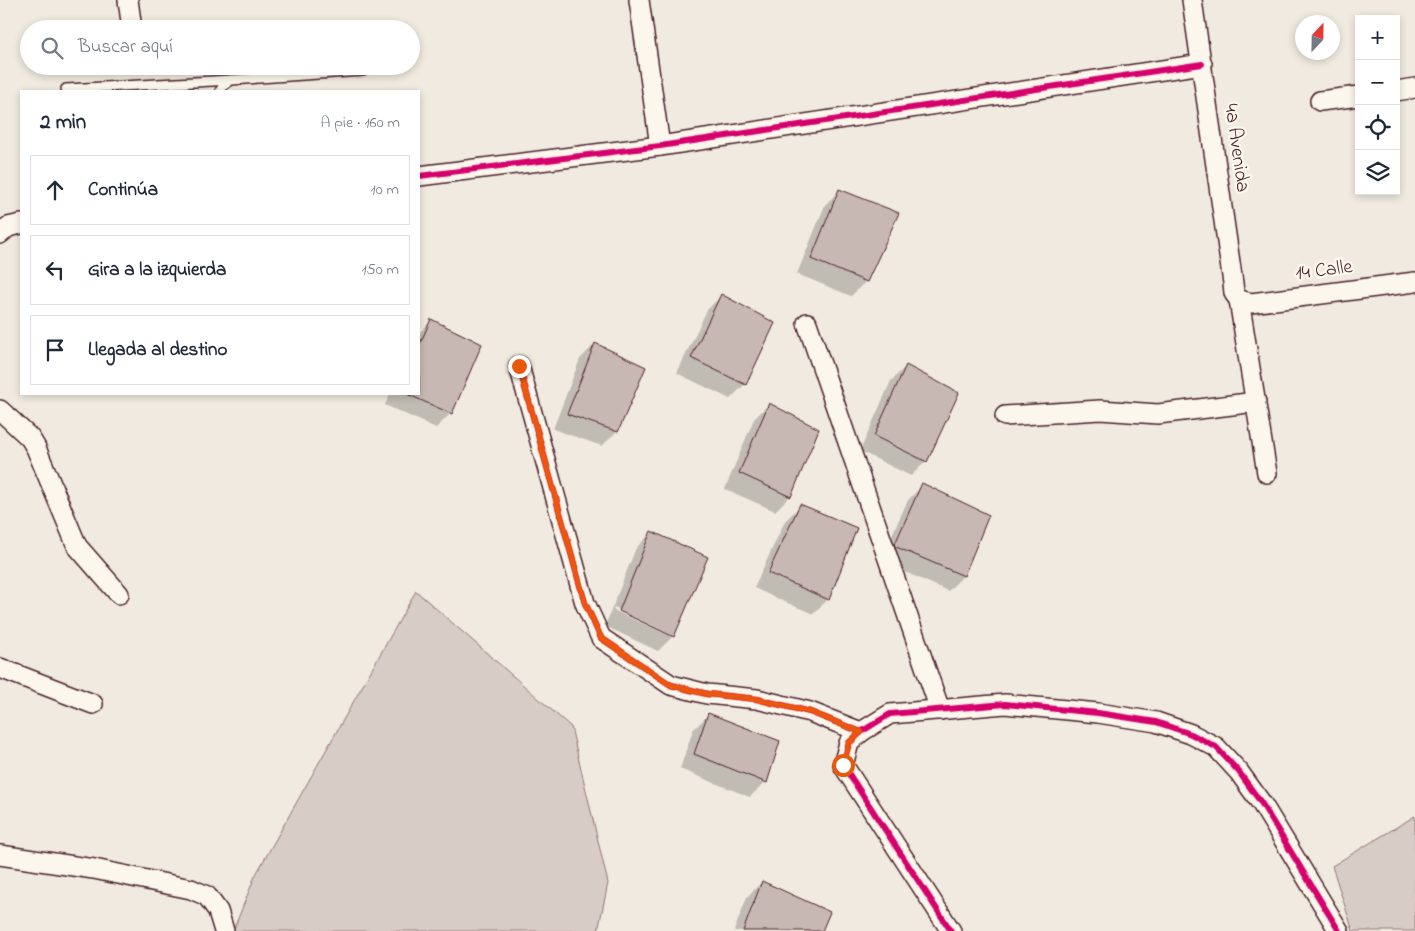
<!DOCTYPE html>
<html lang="es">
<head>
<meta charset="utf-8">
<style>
	body { margin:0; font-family:"Indie Flower",sans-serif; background:#f6f6f7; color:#1f2937 }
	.controls { position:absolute; right:15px; top:15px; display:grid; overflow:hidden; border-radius:0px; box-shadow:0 2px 8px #0003 }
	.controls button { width:45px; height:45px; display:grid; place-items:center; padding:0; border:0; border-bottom:1px solid #e0e1e3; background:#fff; color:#1f2937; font:25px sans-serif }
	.compass { position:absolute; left:1295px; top:15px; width:45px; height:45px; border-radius:50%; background:#fff; box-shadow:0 2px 8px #0003; rotate:22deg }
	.stop { position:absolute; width:15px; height:15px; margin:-11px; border:4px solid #ea580c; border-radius:50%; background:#fff }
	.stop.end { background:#ea580c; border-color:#fff; box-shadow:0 1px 5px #0008 }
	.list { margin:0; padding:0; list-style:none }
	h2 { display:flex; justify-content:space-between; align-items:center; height:65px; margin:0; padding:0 20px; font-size:21px }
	h2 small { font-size:16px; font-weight:400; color:#747a83 }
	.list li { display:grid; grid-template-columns:32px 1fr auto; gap:15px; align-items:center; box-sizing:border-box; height:70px; margin:0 10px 10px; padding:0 10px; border:1px solid #e0e1e3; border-radius:0px }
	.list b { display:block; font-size:19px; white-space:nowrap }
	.list em { font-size:16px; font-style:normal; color:#747a83 }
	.icon { flex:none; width:28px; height:28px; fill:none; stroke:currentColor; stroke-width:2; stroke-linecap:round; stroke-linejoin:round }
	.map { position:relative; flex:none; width:1415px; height:931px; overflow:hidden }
	.search { position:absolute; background:#fff; box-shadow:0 2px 8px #0003; left:20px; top:20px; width:400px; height:55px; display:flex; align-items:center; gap:12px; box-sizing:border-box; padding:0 18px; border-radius:28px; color:#747a83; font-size:19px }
	.panel { position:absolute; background:#fff; box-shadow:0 2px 8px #0003; left:20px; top:90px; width:400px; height:305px; border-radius:0px }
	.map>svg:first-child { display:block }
</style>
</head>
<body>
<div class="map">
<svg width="1415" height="931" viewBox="0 0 1415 931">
	<rect width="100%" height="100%" fill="#f0eae0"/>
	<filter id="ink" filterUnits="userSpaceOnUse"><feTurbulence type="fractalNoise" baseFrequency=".02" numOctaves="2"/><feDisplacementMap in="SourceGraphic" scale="10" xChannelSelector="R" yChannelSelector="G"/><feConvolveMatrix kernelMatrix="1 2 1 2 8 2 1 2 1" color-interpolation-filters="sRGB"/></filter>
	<g filter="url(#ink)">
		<g fill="#d8ccc6" stroke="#917678">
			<polygon points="416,591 571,727 608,883 598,931 233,931 255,876"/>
			<polygon points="1415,816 1415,931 1353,931 1332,866"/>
		</g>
		<g fill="#0003" fill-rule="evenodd">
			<polygon points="840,190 866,281 851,296 797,274 825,205"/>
			<polygon points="722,295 745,384 730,399 677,373 707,310"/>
			<polygon points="431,321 451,413 436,428 385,405 390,394 419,394 419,333"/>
			<polygon points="595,344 617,431 602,446 553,429 580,359"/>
			<polygon points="906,366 926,461 911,476 860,451 891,381"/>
			<polygon points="769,404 790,496 775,511 725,489 754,419"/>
			<polygon points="923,485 987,516 963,576 948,591 880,561 908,500"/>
			<polygon points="800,506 828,599 813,614 754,588 785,521"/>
			<path d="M651 533 673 636 658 651 605 626 636 548ZM614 607 668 633V635L613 610Z"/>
			<polygon points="708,715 765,782 750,797 680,769 693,730"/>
			<polygon points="762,882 821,931 734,931 747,897"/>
		</g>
		<g fill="#c8b8b3" stroke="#4a1f2b">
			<polygon points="839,189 899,213 867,282 811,259"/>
			<polygon points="721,294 775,323 746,385 691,358"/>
			<polygon points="431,319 482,344 452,414 407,394 419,394 419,346"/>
			<polygon points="595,343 646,367 618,432 567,414"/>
			<polygon points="906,365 959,393 927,462 874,436"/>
			<polygon points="769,403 819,429 791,497 739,473"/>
			<polygon points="922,483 989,515 964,576 894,546"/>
			<polygon points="800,504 857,528 829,600 768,573"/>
			<polygon points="651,531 708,557 674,637 619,611"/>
			<polygon points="708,713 780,741 767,783 694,754"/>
			<polygon points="762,881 830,912 822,931 743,931"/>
		</g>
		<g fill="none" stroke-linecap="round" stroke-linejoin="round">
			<g stroke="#4a1f2b" stroke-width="12">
				<g id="service">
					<polyline points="66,89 231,80"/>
					<polyline points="220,91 224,85 231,80 363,71"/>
				</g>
			</g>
			<g stroke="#4a1f2b" stroke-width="22">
				<g id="minor">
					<polyline points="128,0 132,29"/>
					<polyline points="639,0 660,146"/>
					<polyline points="1192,0 1233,283 1234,293 1239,300 1267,473"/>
					<polyline points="1396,91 1415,88"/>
					<polyline points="1320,101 1359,96"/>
					<polyline points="419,176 660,146 1202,64"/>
					<polyline points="0,234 8,227 21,224"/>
					<polyline points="1239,300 1251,303 1415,282"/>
					<polyline points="807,323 940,710"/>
					<polyline points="519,366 585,603 601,638 671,685 707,694 757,699 810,712 861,732"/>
					<polyline points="0,410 30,438 36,448 77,546 119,594"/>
					<polyline points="1005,416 1100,410 1158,414 1256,402"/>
					<polyline points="0,668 93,704"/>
					<polyline points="0,855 94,869 191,889 207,896 218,911 224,931"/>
					<polyline points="951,931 843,765 849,743 861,732 890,714 1005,704 1098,713 1156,722 1191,734 1216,747 1239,772 1262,804 1339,931"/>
				</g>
			</g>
			<use href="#service" stroke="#fbf7ec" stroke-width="9"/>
			<use href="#minor" stroke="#fbf7ec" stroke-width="19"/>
			<g stroke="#fbf7ec" stroke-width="9">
				<g id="cycleway">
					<polyline points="419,176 660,146 1202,64"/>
					<polyline points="519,366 585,603 601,638 671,685 707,694 757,699 810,712 861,732"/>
					<polyline points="951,931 843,765 849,743 861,732 890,714 1005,704 1098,713 1156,722 1191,734 1216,747 1239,772 1262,804 1339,931"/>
				</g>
			</g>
			<use href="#cycleway" stroke="#d6006c" stroke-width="6"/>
		</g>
	</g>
	<g fill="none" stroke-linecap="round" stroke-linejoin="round" filter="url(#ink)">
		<polyline stroke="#ea580c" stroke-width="6" points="519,366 585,603 601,638 671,685 707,694 757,699 810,712 861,732 849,743 843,765"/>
	</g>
	<g text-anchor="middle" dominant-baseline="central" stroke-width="5" stroke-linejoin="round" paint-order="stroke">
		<g font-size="20" fill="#4a1f2b" stroke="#fbf7ec">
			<text transform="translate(1236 148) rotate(82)">4a Avenida</text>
			<text transform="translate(1324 271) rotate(-7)">14 Calle</text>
		</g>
	</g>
</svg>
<div class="controls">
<button>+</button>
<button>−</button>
<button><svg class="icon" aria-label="locate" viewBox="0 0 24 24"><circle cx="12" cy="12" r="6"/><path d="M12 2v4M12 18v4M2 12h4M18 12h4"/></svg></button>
<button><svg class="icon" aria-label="layers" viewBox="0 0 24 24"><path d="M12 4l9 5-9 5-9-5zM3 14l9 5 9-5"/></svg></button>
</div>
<svg class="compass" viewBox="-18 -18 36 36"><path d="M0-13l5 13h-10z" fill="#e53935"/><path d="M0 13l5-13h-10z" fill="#747a83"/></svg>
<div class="stop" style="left:843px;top:765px"></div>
<div class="stop end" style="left:519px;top:366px"></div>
<div class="search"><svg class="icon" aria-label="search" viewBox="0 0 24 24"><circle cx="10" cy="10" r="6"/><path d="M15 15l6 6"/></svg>Buscar aquí</div>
<section class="panel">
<h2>2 min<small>A pie · 160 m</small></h2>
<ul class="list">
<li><svg class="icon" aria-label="ahead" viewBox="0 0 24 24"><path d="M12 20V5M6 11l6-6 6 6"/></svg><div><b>Continúa</b></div><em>10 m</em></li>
<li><svg class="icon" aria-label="left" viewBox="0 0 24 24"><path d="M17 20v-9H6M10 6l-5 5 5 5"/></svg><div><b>Gira a la izquierda</b></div><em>150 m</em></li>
<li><svg class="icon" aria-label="arrive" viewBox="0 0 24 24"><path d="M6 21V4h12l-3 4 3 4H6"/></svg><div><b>Llegada al destino</b></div></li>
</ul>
</section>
</div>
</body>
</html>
